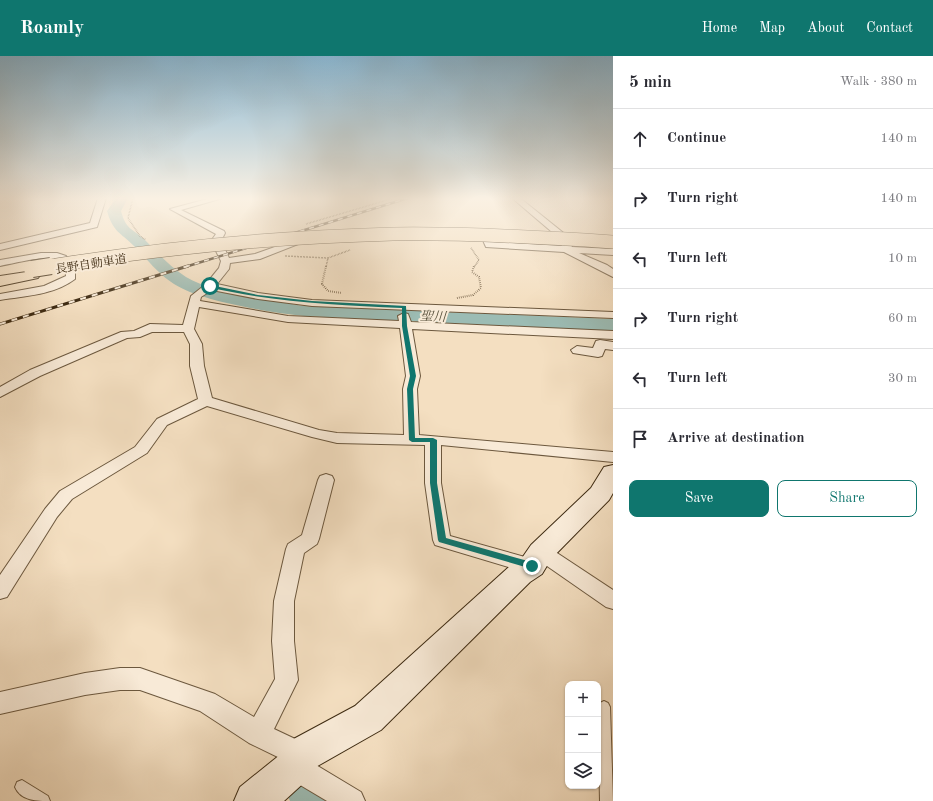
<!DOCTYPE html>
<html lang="en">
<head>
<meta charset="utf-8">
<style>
	body { margin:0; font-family:"Old Standard TT","Noto Serif JP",serif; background:#f2f2f3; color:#2b2b33 }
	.controls { position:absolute; right:12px; bottom:12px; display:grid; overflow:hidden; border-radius:8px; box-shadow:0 1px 3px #0004 }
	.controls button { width:36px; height:36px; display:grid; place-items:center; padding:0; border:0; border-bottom:1px solid #e1e1e2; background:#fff; color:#2b2b33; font:20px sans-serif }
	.stop { position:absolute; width:12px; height:12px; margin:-9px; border:3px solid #0f766e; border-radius:50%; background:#fff }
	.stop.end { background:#0f766e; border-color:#fff; box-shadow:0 1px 4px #0008 }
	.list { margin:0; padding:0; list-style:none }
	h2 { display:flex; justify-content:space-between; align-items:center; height:52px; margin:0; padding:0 16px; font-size:17px }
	h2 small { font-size:13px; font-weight:400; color:#7c7c81 }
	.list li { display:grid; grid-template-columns:26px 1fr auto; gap:12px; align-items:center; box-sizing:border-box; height:60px; padding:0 16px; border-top:1px solid #e1e1e2 }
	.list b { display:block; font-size:15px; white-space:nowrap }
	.list em { font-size:13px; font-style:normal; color:#7c7c81 }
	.actions { display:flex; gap:8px; padding:12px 16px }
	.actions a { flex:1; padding:9px 0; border:1px solid #0f766e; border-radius:8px; text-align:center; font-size:14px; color:#0f766e }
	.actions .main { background:#0f766e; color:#fff }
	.icon { flex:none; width:22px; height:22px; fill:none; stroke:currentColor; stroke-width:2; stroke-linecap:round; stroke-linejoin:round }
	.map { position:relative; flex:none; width:613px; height:745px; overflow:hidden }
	header { display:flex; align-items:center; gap:24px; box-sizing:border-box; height:56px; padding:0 20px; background:#0f766e; color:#fff }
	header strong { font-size:19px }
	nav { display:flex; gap:22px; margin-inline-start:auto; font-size:14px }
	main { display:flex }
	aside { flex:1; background:#fff }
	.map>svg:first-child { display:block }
</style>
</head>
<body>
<header>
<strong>Roamly</strong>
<nav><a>Home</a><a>Map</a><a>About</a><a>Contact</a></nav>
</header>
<main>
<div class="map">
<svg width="613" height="745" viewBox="0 0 613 745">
	<rect width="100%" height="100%" fill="#f4dfc1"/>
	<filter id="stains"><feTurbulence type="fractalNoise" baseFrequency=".005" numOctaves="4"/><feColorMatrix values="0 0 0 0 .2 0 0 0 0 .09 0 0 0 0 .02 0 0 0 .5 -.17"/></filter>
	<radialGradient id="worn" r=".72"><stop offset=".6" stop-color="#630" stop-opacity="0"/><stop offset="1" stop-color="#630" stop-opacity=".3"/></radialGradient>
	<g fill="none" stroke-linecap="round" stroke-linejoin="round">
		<g fill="#9cbcb4" fill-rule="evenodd">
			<path d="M116 142H128L121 155C126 174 132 172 145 184 158 197 170 211 186 221 213 237 272 245 304 250L613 263V275L304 260C270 256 202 246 174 228 158 218 147 203 134 190 120 176 113 176 107 155Z"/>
			<polygon points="307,715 337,730 343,745 290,745 286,736 292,721"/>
		</g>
		<g stroke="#6c583e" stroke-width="2">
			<g id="lane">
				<polygon points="604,645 608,647 610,651 613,745 600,745 598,650 600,647"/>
				<path d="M22 724 48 740 50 745C37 745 21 745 15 731L17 726Z"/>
			</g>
		</g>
		<g stroke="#6c583e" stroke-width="2">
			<g id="street">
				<polygon points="98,142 106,142 97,171 0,194 0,188 90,167"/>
				<path d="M211 142H223L181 154 224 175 225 177 221 185 229 202 255 198 306 180 311 183 260 203 230 207 229 213 217 228 258 237 312 244 613 256V262L312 250 258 243 212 234 201 241 200 245 288 260 399 265 398 260 404 257 408 258 411 266 613 275V283L412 273 420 320 417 333 419 379 613 396V406L441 389V427L450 480 539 505 542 510 539 515 532 518 435 489 433 484 425 427V389L337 387 312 381 207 350 167 369 147 397 72 443 57 461 7 541 0 543V519L45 453 60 435 135 391 157 363 198 343 190 310V288L184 276H152L140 281 127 282 40 320 0 341V331L30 314 121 276 134 275 150 268 183 269 191 240 206 228 219 212 221 205 211 185 216 178 170 153ZM199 251 288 266 400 272 406 320 403 333 404 379 337 377 319 374 212 342 204 310 202 288 194 273Z"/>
				<polygon points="512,142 520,142 566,179 572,191 613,193 613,199 579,197 607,209 613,213 613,221 564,196 486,191 481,180 472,179 472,175 488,175 493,186 562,190 559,182"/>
				<path d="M41 197H57L66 200 75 214V223C54 239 25 240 0 244V238L44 230 66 220C66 215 65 209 61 205 52 197 12 208 0 210V204Z"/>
				<polygon points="600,284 613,286 613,294 605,293 602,300 598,301 573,297 571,294 577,290 593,292 596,285"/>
				<polygon points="326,418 332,420 334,424 319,483 317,488 304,497 294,545 294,585 298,624 274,673 310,690 314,699 311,706 361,736 365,745 327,745 285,720 281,711 284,704 249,687 200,655 140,634 120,634 85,639 0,658 0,636 85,617 120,612 140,612 215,638 254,661 275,623 272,585 274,545 286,493 288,488 302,479 318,424 320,420"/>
				<polygon points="541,489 548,491 613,534 613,553 606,551 534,501 532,496 534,491"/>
			</g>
		</g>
		<g stroke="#3e2b12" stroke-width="2">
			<polygon id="secondary" points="613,409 613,437 609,444 551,503 542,518 530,526 381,674 314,712 307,724 284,745 234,745 240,731 281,698 288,686 355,650 510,510 522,502 531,489 591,432 604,411"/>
		</g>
		<g stroke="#3e2b12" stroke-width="2">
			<polygon id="highway" points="33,215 38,216 40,219 38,222 0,230 0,220"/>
		</g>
		<g stroke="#3e2b12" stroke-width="1.5" stroke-dasharray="0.5 1" stroke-linecap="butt">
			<polyline points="133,142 128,162 140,180 146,184"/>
			<polyline points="306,168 394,142"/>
			<polyline points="471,192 479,204 474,211"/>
			<polyline points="285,200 328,202 350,194"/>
			<polyline points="326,211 328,202"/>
		</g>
		<g stroke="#3e2b12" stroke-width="2" stroke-dasharray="0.5 1.5" stroke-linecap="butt">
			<polyline points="326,210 322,228 328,235 342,237"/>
			<polyline points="457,242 473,239 481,232 479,221 472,216 474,210"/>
		</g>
		<use href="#lane" fill="#f8ead7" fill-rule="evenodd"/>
		<use href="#street" fill="#f8ead7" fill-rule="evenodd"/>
		<use href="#secondary" fill="#f8ead7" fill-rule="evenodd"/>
		<use href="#highway" fill="#f4dfc1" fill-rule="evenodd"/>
		<g stroke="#3e2b12" stroke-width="2.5">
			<polyline id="rail-far1" points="185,211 408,142"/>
		</g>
		<g stroke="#3e2b12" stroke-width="3">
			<polyline id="rail" points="0,268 188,210"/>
		</g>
		<use href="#rail-far1" stroke="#f8ead7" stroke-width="1.5" stroke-dasharray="5" stroke-linecap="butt"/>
		<use href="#rail" stroke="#f8ead7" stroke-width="2" stroke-dasharray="6" stroke-linecap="butt"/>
		<g stroke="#3e2b12" stroke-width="14" stroke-linecap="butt">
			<path id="highway-bridge-far1" d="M44 211C160 192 276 181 393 178 466 177 540 181 613 186"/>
		</g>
		<g stroke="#3e2b12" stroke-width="18" stroke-linecap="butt">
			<polyline id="highway-bridge" points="32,213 51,210"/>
		</g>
		<use href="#highway-bridge-far1" stroke="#f4dfc1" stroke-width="13"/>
		<use href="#highway-bridge" stroke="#f4dfc1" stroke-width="16"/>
	</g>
	<linearGradient id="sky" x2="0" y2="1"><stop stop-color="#89b7d3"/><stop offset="0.58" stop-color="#faf1e3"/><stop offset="1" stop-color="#faf1e3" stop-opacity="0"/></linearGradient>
	<rect width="613" height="246" fill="url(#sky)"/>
	<path fill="#0f766e" d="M210 229 258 239 312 245 406 250 407 270 416 320 413 333 415 382H433L437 384V427L446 482 535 507V512L532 513 439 486 438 484 430 427V386H412L409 384 407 333 410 320 402 270V252C336 249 272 246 208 231Z"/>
	<g text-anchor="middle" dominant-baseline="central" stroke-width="4" stroke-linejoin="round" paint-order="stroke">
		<g font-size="12" fill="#3e2b12" stroke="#f8ead7">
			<text transform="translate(91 209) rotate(-9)">長野自動車道</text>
		</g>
		<g font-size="13" font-style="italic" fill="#564f3a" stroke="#f8ead7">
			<text transform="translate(433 261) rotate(3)">聖川</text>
		</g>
	</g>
	<rect width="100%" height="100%" filter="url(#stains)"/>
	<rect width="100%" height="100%" fill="url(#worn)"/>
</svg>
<div class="controls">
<button>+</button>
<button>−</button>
<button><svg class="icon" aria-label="layers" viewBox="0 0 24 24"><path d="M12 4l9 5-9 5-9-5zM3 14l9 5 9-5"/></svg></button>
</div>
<div class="stop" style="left:210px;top:230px"></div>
<div class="stop end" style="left:532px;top:510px"></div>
</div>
<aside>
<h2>5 min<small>Walk · 380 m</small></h2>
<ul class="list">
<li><svg class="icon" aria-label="ahead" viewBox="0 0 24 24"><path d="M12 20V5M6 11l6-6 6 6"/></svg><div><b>Continue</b></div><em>140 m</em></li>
<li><svg class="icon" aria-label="right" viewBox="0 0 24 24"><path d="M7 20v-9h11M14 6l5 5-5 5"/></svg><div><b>Turn right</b></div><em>140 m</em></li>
<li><svg class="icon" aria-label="left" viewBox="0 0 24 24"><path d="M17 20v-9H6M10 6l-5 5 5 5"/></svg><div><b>Turn left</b></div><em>10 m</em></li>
<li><svg class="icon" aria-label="right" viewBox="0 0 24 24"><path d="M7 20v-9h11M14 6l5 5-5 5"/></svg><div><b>Turn right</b></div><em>60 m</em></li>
<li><svg class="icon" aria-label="left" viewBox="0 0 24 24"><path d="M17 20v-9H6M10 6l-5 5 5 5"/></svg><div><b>Turn left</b></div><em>30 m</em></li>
<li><svg class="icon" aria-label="arrive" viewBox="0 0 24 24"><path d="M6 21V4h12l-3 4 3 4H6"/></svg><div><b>Arrive at destination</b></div></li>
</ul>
<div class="actions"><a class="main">Save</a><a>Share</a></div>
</aside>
</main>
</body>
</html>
